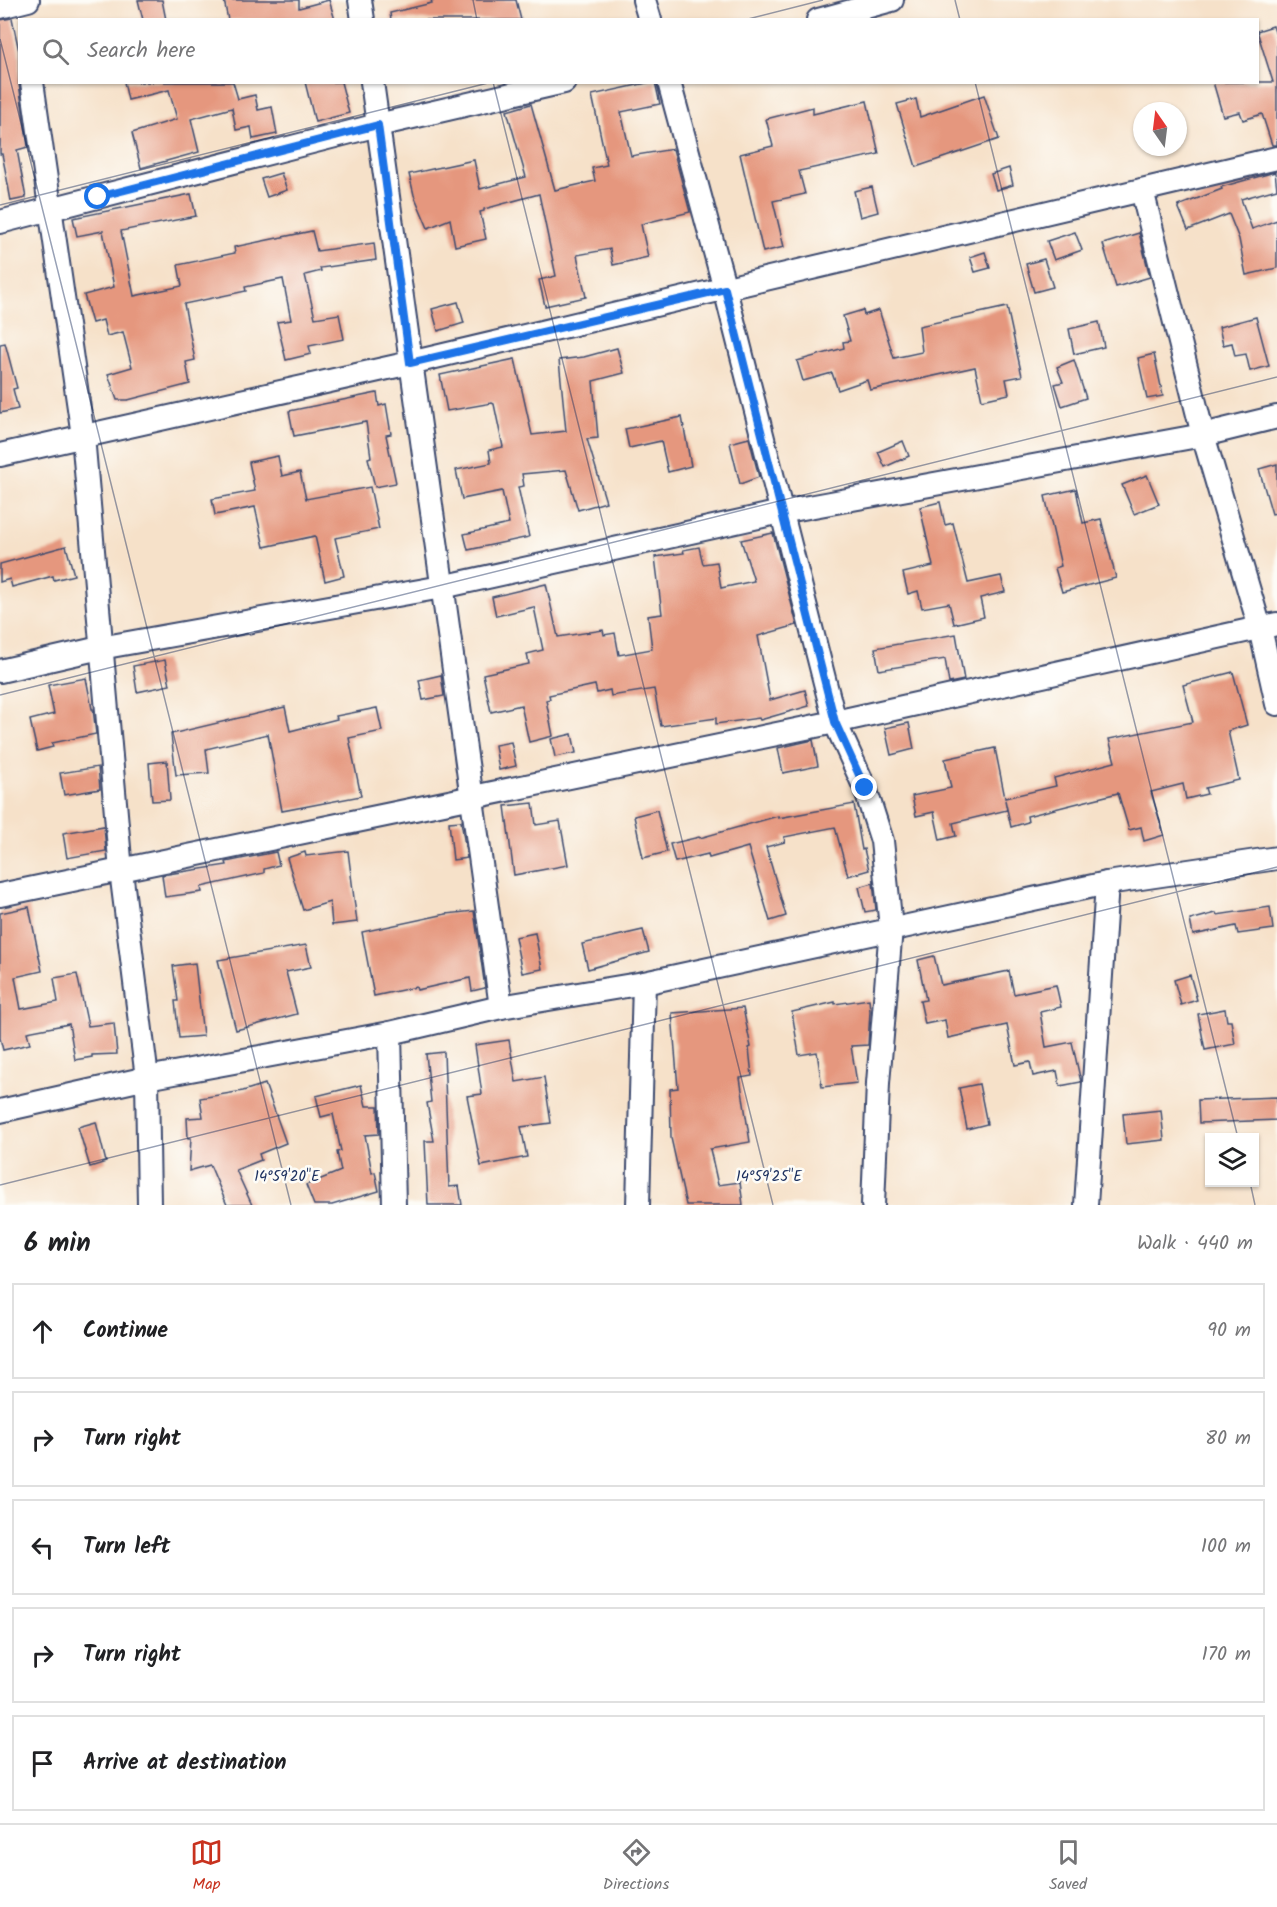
<!DOCTYPE html>
<html lang="en">
<head>
<meta charset="utf-8">
<style>
	body { margin:0; font-family:Kalam,sans-serif; background:#f2f2f2; color:#202124 }
	.controls { position:absolute; right:18px; bottom:18px; display:grid; overflow:hidden; border-radius:0px; box-shadow:0 2px 4px #0004 }
	.controls button { width:54px; height:54px; display:grid; place-items:center; padding:0; border:0; border-bottom:2px solid #e0e0e0; background:#fff; color:#202124; font:30px sans-serif }
	.compass { position:absolute; left:1133px; top:102px; width:54px; height:54px; border-radius:50%; background:#fff; box-shadow:0 2px 4px #0004; rotate:346deg }
	.stop { position:absolute; width:18px; height:18px; margin:-14px; border:4px solid #1a73e8; border-radius:50%; background:#fff }
	.stop.end { background:#1a73e8; border-color:#fff; box-shadow:0 2px 6px #0008 }
	.list { margin:0; padding:0; list-style:none }
	h2 { display:flex; justify-content:space-between; align-items:center; height:78px; margin:0; padding:0 24px; font-size:26px }
	h2 small { font-size:20px; font-weight:400; color:#757577 }
	.list li { display:grid; grid-template-columns:39px 1fr auto; gap:18px; align-items:center; box-sizing:border-box; height:96px; margin:0 12px 12px; padding:0 12px; border:2px solid #e0e0e0; border-radius:0px }
	.list b { display:block; font-size:22px; white-space:nowrap }
	.list em { font-size:20px; font-style:normal; color:#757577 }
	.icon { flex:none; width:33px; height:33px; fill:none; stroke:currentColor; stroke-width:2; stroke-linecap:round; stroke-linejoin:round }
	.map { position:relative; flex:none; width:1277px; height:1205px; overflow:hidden }
	.search { position:absolute; background:#fff; box-shadow:0 2px 4px #0004; left:18px; right:18px; top:18px; height:66px; display:flex; align-items:center; gap:15px; box-sizing:border-box; padding:0 21px; border-radius:0px; color:#757577; font-size:22px }
	.sheet { height:618px; background:#fff }
	nav { display:flex; justify-content:space-around; align-items:center; box-sizing:border-box; height:84px; border-top:2px solid #e0e0e0; background:#fff; font-size:16px; color:#757577 }
	nav a { display:grid; justify-items:center; gap:3px }
	nav .on { color:#c8321e }
	.map>svg:first-child { display:block }
</style>
</head>
<body>
<div class="map">
<svg width="1277" height="1205" viewBox="0 0 1277 1205">
	<rect width="100%" height="100%" fill="#fdfcf7"/>
	<filter id="ink" filterUnits="userSpaceOnUse"><feTurbulence type="fractalNoise" baseFrequency=".0167" numOctaves="2"/><feDisplacementMap in="SourceGraphic" scale="12" xChannelSelector="R" yChannelSelector="G"/><feConvolveMatrix kernelMatrix="1 2 1 2 8 2 1 2 1" color-interpolation-filters="sRGB"/></filter>
	<filter id="wash" filterUnits="userSpaceOnUse"><feTurbulence type="fractalNoise" baseFrequency=".008" numOctaves="4" result="noise"/><feDisplacementMap in="SourceGraphic" scale="24" xChannelSelector="R" yChannelSelector="G"/><feGaussianBlur stdDeviation="1.35" result="paint"/><feColorMatrix in="noise" values="0 0 0 0 0 0 0 0 0 0 0 0 0 0 0 0 0 1.4 0 .05"/><feComposite in="paint" operator="in"/></filter>
	<g filter="url(#wash)">
		<rect width="100%" height="100%" fill="#f6e1c9"/>
		<g id="blocks">
			<g fill="#e5977e">
				<polygon points="138,0 162,0 166,20 143,20"/>
				<polygon points="224,0 299,0 299,8 329,0 335,20 228,20"/>
				<polygon points="431,0 516,0 521,20 391,20 390,13 432,3"/>
				<polygon points="12,18 19,51 19,84 28,147 17,150 26,198 11,201 7,179 2,154 0,154 0,20"/>
				<polygon points="1273,26 1277,38 1277,145 1272,145 1262,114 1243,120 1240,112 1223,116 1213,82 1273,82 1257,31"/>
				<polygon points="124,82 233,82 238,99 255,95 258,110 272,107 277,134 253,139 251,127 236,130 232,108 191,119 199,152 141,168 132,133 177,119 169,90 128,100"/>
				<polygon points="305,82 341,82 349,113 315,122"/>
				<polygon points="651,82 655,82 660,104 621,112 631,156 673,149 690,212 641,224 648,257 613,265 610,249 577,255 586,297 545,306 539,280 556,276 539,194 484,209 484,211 480,212 486,239 455,246 450,219 428,228 414,195 409,174 474,160 480,189 526,177 507,111 531,104 555,190 595,181 592,168 607,165 592,95"/>
				<polygon points="984,95 999,139 916,167 897,104 916,99 920,117"/>
				<polygon points="867,101 879,154 799,171 805,194 773,201 784,247 763,252 740,154 773,146 766,119 813,107 813,114"/>
				<polygon points="1009,168 1013,185 996,190 991,174"/>
				<polygon points="1275,172 1277,189 1241,199 1252,229 1277,220 1277,268 1246,275 1239,239 1229,214 1188,230 1178,206 1222,189 1221,187"/>
				<polygon points="281,173 287,190 267,197 261,179"/>
				<polygon points="872,187 878,212 860,217 854,191"/>
				<polygon points="191,194 196,216 121,231 134,296 182,286 178,265 235,253 234,247 312,231 317,251 374,243 376,260 320,268 321,271 305,275 315,318 339,314 344,339 309,346 311,354 286,360 277,322 291,320 283,279 245,287 246,291 184,304 195,360 186,362 190,384 128,400 117,400 108,374 132,367 123,332 107,336 103,320 92,323 84,295 114,287 103,231 77,236 73,218"/>
				<polygon points="1075,232 1082,250 1054,260 1047,241"/>
				<polygon points="1139,233 1150,277 1116,287 1103,244"/>
				<polygon points="985,252 990,268 975,272 970,257"/>
				<polygon points="1044,259 1053,287 1034,292 1026,264"/>
				<polygon points="458,302 464,323 438,331 432,309"/>
				<polygon points="1007,307 1022,376 1006,379 1009,394 982,400 975,367 870,390 867,380 838,390 832,373 803,381 797,361 844,348 843,342 850,341 843,316 863,310 864,315 879,310 894,358 922,352 919,326"/>
				<polygon points="1256,317 1269,366 1250,371 1246,354 1235,356 1232,343 1223,345 1219,327"/>
				<polygon points="1099,322 1104,347 1074,354 1069,329"/>
				<polygon points="5,343 17,388 13,389 18,409 0,413 0,344"/>
				<polygon points="617,348 624,373 593,381 598,438 587,439 606,502 578,510 566,470 522,474 524,486 518,487 529,537 468,550 464,534 509,524 502,491 462,499 456,470 491,463 489,450 503,447 494,404 492,403 447,411 440,375 515,359 532,435 566,431 559,360 584,357"/>
				<polygon points="1154,354 1163,396 1147,399 1138,358"/>
				<polygon points="1074,360 1086,398 1062,406 1055,384 1063,382 1057,367"/>
				<polygon points="377,393 379,406 386,404 391,434 386,435 396,483 375,487 368,458 371,457 366,422 294,436 289,411"/>
				<polygon points="682,417 691,466 668,472 661,441 629,448 625,429"/>
				<polygon points="749,438 759,477 740,484 730,443"/>
				<polygon points="903,441 909,456 885,467 878,452"/>
				<polygon points="278,456 282,476 300,472 306,499 370,487 379,529 335,538 344,576 325,581 315,536 264,547 255,507 215,515 212,499 255,491 249,462"/>
				<polygon points="1277,464 1277,513 1272,514 1259,469"/>
				<polygon points="1147,475 1159,504 1134,514 1122,485"/>
				<polygon points="1076,489 1083,523 1101,519 1116,578 1062,592 1055,568 1061,566 1045,496"/>
				<polygon points="940,502 945,525 953,523 968,583 1001,576 1005,592 980,598 984,617 954,624 949,603 922,608 918,591 908,594 903,573 933,566 920,507"/>
				<polygon points="773,533 797,625 758,636 770,700 805,690 809,706 760,720 759,718 716,724 716,718 661,726 654,689 611,696 610,690 597,693 595,685 549,695 550,699 546,700 553,736 529,742 521,705 491,712 483,674 529,664 527,654 543,650 534,607 496,616 492,597 546,584 558,637 603,630 604,635 615,633 619,655 652,649 648,616 662,614 655,557 684,553 683,550 699,547 703,564 717,562 721,588 754,581 741,540"/>
				<polygon points="66,546 74,575 54,580 53,576 12,587 10,579 0,582 0,564"/>
				<polygon points="956,634 964,680 949,683 945,659 879,670 875,648"/>
				<polygon points="165,660 170,685 137,692 133,666"/>
				<polygon points="1233,672 1247,725 1228,731 1239,780 1205,788 1207,794 1186,799 1183,784 1151,792 1164,835 1144,841 1141,827 1129,830 1118,793 1027,816 1028,822 1011,827 1005,800 1007,810 953,823 956,836 940,840 934,812 916,816 912,796 951,788 945,759 995,748 1005,798 1056,786 1054,778 1115,762 1109,739 1193,722 1183,685"/>
				<polygon points="441,675 444,696 423,700 419,680"/>
				<polygon points="86,678 92,709 93,709 96,734 52,743 53,747 37,751 30,720 54,714 48,685"/>
				<polygon points="285,707 290,731 337,719 336,716 377,708 382,731 349,738 361,796 282,811 268,734 206,749 209,773 176,775 171,734"/>
				<polygon points="909,723 914,749 891,755 885,728"/>
				<polygon points="572,734 576,753 555,757 551,739"/>
				<polygon points="813,740 818,766 783,773 778,748"/>
				<polygon points="511,742 516,766 499,770 495,745"/>
				<polygon points="167,761 170,800 152,801 149,763"/>
				<polygon points="98,767 100,789 64,795 60,773"/>
				<polygon points="533,803 536,825 560,821 568,865 514,875 505,806"/>
				<polygon points="854,804 862,850 864,849 869,870 848,876 835,827 784,837 785,842 766,847 786,916 770,921 748,847 709,858 708,854 675,862 670,844 699,837 700,838 778,816 778,818"/>
				<polygon points="657,810 667,852 643,858 634,816"/>
				<polygon points="461,821 467,858 453,860 449,822"/>
				<polygon points="104,826 106,851 67,858 63,833"/>
				<polygon points="348,851 357,922 332,925 330,902 303,910 287,858 305,852 306,856"/>
				<polygon points="276,852 279,865 264,869 264,873 201,887 202,892 165,897 162,875 227,865 226,862"/>
				<polygon points="873,883 876,910 865,912 859,887"/>
				<polygon points="29,907 42,971 15,977 21,1009 58,1002 54,978 77,974 88,1026 114,1023 117,1054 92,1055 92,1057 75,1060 69,1024 27,1032 30,1044 3,1050 0,1038 0,913"/>
				<polygon points="1270,907 1273,929 1238,934 1236,926 1193,935 1190,920 1216,913 1217,915"/>
				<polygon points="474,911 485,988 472,991 470,978 417,990 416,987 374,996 362,932 446,914"/>
				<polygon points="643,930 649,952 588,969 582,944"/>
				<polygon points="535,933 542,969 522,973 515,937"/>
				<polygon points="306,945 311,967 286,972 297,1014 236,1030 218,960"/>
				<polygon points="934,956 941,985 1009,971 1014,994 1056,985 1061,1007 1040,1012 1046,1047 1072,1042 1081,1082 1060,1086 1057,1071 1033,1076 1030,1062 1015,1065 1007,1025 948,1038 945,1020 925,1024 920,1001 926,1000 918,960"/>
				<polygon points="195,963 203,1036 179,1038 175,1001 178,1001 173,966"/>
				<polygon points="1190,975 1197,1000 1181,1005 1174,980"/>
				<polygon points="869,999 870,1011 868,1045 851,1046 857,1083 822,1087 817,1052 799,1055 792,1012 835,1002 835,1004"/>
				<polygon points="743,1008 751,1047 749,1048 752,1076 740,1078 750,1142 710,1149 718,1185 740,1182 743,1205 686,1205 671,1138 670,1089 678,1088 672,1013"/>
				<polygon points="1225,1009 1227,1021 1231,1021 1235,1044 1205,1050 1198,1014"/>
				<polygon points="509,1040 516,1082 544,1077 551,1123 521,1127 527,1157 481,1166 467,1096 482,1094 475,1045"/>
				<polygon points="444,1052 449,1187 459,1186 462,1205 428,1205 425,1141 434,1141 427,1103 431,1102 426,1054"/>
				<polygon points="265,1084 286,1143 259,1154 261,1160 236,1170 252,1205 227,1205 210,1165 189,1171 191,1138 188,1138 187,1118 203,1117 200,1098 243,1091"/>
				<polygon points="979,1084 987,1124 967,1129 959,1088"/>
				<polygon points="361,1085 366,1106 378,1106 379,1134 365,1135 372,1173 375,1172 379,1191 332,1205 314,1205 306,1185 341,1171 337,1152 341,1151 333,1114 321,1117 316,1096"/>
				<polygon points="1277,1097 1277,1120 1199,1123 1198,1100"/>
				<polygon points="1161,1110 1164,1140 1126,1144 1123,1114"/>
				<polygon points="96,1122 106,1162 90,1167 78,1127"/>
			</g>
		</g>
	</g>
	<g filter="url(#ink)">
		<use href="#blocks" fill-opacity="0" stroke="#3c4a6e" stroke-width="1.5"/>
		<g fill="none" stroke-linecap="round" stroke-linejoin="round">
			<g stroke="#3c4a6e" stroke-width="26">
				<g id="minor">
					<polyline points="360,0 363,20"/>
					<polyline points="644,0 650,20"/>
					<polyline points="0,7 28,0"/>
					<polyline points="818,20 892,0"/>
					<polyline points="32,82 83,436 121,871 147,1078 149,1205"/>
					<polyline points="372,82 501,1007"/>
					<polyline points="669,82 725,289 835,722 865,788 882,841 891,928 878,1083 873,1205"/>
					<polyline points="1142,190 1203,435 1260,628 1277,704"/>
					<polyline points="0,222 378,125 564,82"/>
					<polyline points="0,455 410,363 1277,158"/>
					<polyline points="0,671 100,648 442,587 781,512 1203,435 1277,417"/>
					<polyline points="0,895 835,722 1277,624"/>
					<polyline points="390,1033 394,1205"/>
					<polyline points="0,1111 147,1078 390,1033 501,1007 644,983 1107,883 1277,858"/>
					<polyline points="638,1205 644,983"/>
					<polyline points="1086,1205 1107,883"/>
				</g>
			</g>
			<use href="#minor" stroke="#fff" stroke-width="22"/>
		</g>
	</g>
	<g fill="none" stroke-linecap="round" stroke-linejoin="round" filter="url(#ink)">
		<polyline stroke="#1a73e8" stroke-width="8" points="98,197 378,125 410,363 725,289 835,722 865,788"/>
	</g>
	<path fill="none" stroke="#1b2f5e" stroke-width="1.5" stroke-opacity="0.45" d="M473 0 477 20M955 0 960 20M744 20 823 0M0 39 291 1205M493 82 773 1205M975 82 1238 1138M0 205 492 82M0 695 1277 377M1250 1182 1255 1205M0 1185 1277 867"/>
	<g font-size="15" text-anchor="middle" fill="#1b2f5e" stroke="#fdfcf7" stroke-width="5" stroke-linejoin="round" paint-order="stroke">
		<text x="287" y="1181">14°59'20"E</text>
		<text x="769" y="1181">14°59'25"E</text>
	</g>
</svg>
<div class="controls">
<button><svg class="icon" aria-label="layers" viewBox="0 0 24 24"><path d="M12 4l9 5-9 5-9-5zM3 14l9 5 9-5"/></svg></button>
</div>
<svg class="compass" viewBox="-18 -18 36 36"><path d="M0-13l5 13h-10z" fill="#e53935"/><path d="M0 13l5-13h-10z" fill="#757577"/></svg>
<div class="stop" style="left:98px;top:197px"></div>
<div class="stop end" style="left:865px;top:788px"></div>
<div class="search"><svg class="icon" aria-label="search" viewBox="0 0 24 24"><circle cx="10" cy="10" r="6"/><path d="M15 15l6 6"/></svg>Search here</div>
</div>
<section class="sheet">
<h2>6 min<small>Walk · 440 m</small></h2>
<ul class="list">
<li><svg class="icon" aria-label="ahead" viewBox="0 0 24 24"><path d="M12 20V5M6 11l6-6 6 6"/></svg><div><b>Continue</b></div><em>90 m</em></li>
<li><svg class="icon" aria-label="right" viewBox="0 0 24 24"><path d="M7 20v-9h11M14 6l5 5-5 5"/></svg><div><b>Turn right</b></div><em>80 m</em></li>
<li><svg class="icon" aria-label="left" viewBox="0 0 24 24"><path d="M17 20v-9H6M10 6l-5 5 5 5"/></svg><div><b>Turn left</b></div><em>100 m</em></li>
<li><svg class="icon" aria-label="right" viewBox="0 0 24 24"><path d="M7 20v-9h11M14 6l5 5-5 5"/></svg><div><b>Turn right</b></div><em>170 m</em></li>
<li><svg class="icon" aria-label="arrive" viewBox="0 0 24 24"><path d="M6 21V4h12l-3 4 3 4H6"/></svg><div><b>Arrive at destination</b></div></li>
</ul>
</section>
<nav>
<a class="on"><svg class="icon" aria-label="map" viewBox="0 0 24 24"><path d="M3 6l6-2 6 2 6-2v14l-6 2-6-2-6 2zM9 4v14M15 6v14"/></svg>Map</a>
<a><svg class="icon" aria-label="directions" viewBox="0 0 24 24"><path d="M12 3l9 9-9 9-9-9zM9 14v-3h6M13 9l2 2-2 2"/></svg>Directions</a>
<a><svg class="icon" aria-label="saved" viewBox="0 0 24 24"><path d="M7 4h10v16l-5-4-5 4z"/></svg>Saved</a>
</nav>
</body>
</html>
